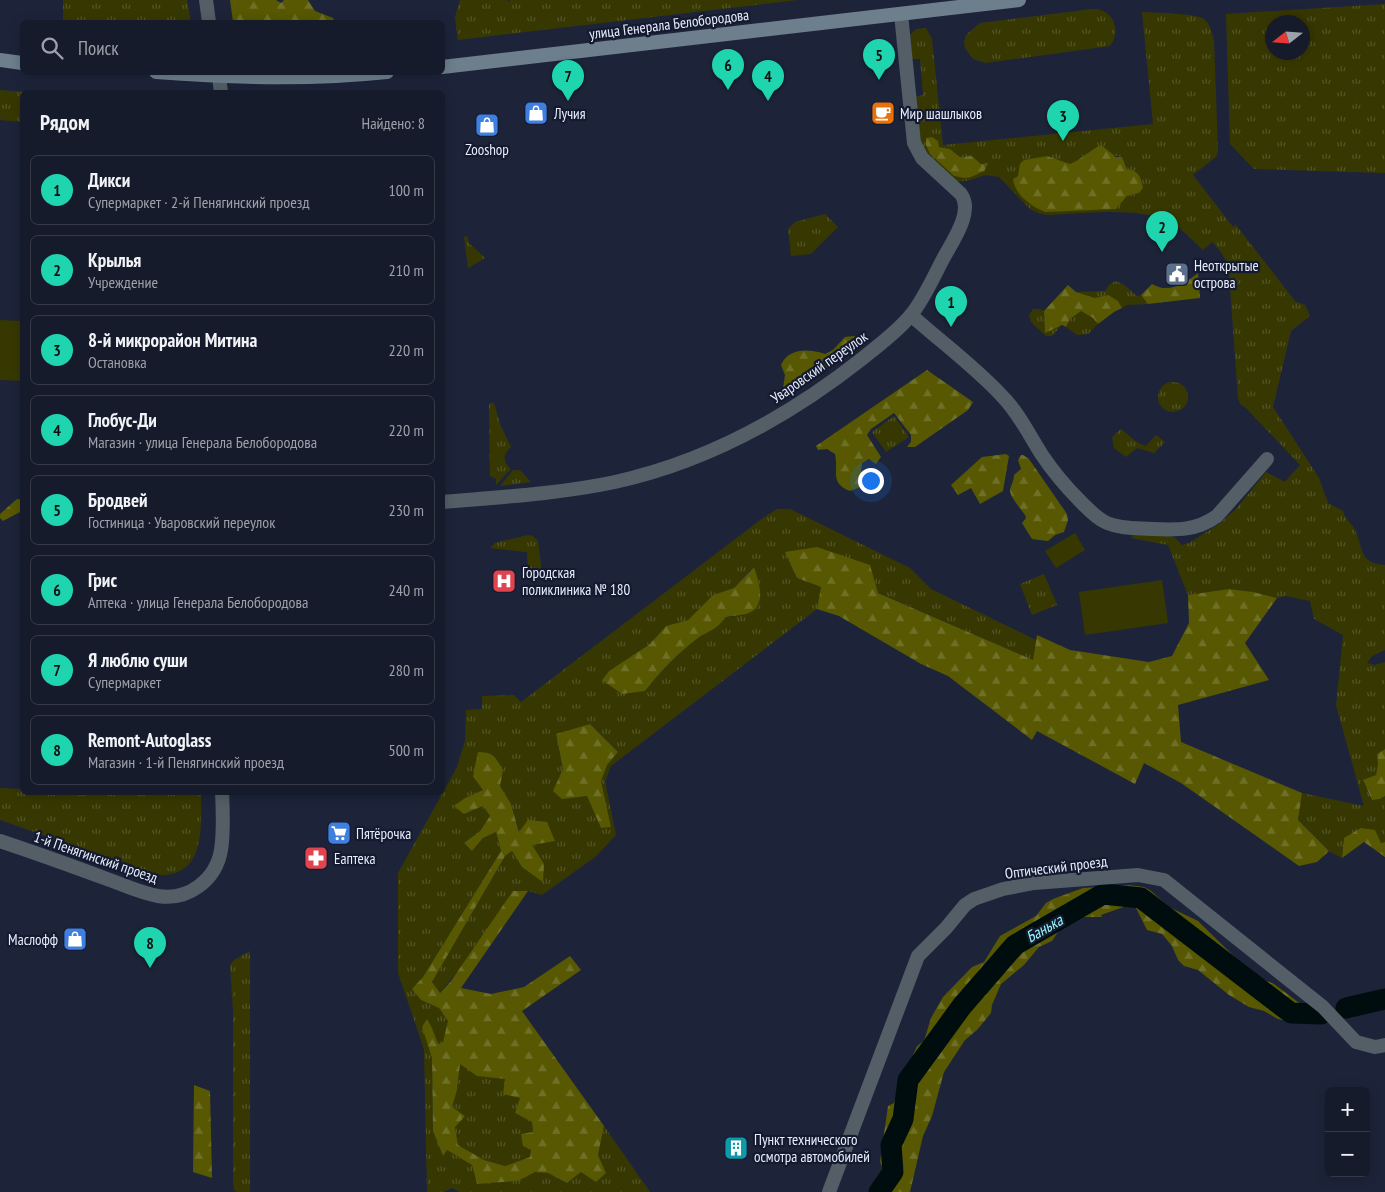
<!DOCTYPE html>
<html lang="ru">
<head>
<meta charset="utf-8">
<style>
	body { margin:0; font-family:"PT Sans Narrow",sans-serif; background:#232838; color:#f1f3f6 }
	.controls { position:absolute; right:15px; bottom:15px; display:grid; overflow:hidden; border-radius:8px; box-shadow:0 2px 12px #0003 }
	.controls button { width:45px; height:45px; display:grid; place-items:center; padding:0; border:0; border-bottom:1px solid #353948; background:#161b2c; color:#f1f3f6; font:25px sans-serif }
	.compass { position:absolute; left:1265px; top:15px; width:45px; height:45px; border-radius:50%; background:#161b2c; box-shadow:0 2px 12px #0003; rotate:253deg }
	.you { position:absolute; left:870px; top:480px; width:18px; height:18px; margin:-12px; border:4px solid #fff; border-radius:50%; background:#1a73e8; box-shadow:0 0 0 8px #1a73e833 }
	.badge { display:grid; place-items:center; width:32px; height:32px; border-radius:50%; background:#1fd5b0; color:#111; font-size:16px; font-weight:700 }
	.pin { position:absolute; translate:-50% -41px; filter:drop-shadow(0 1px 2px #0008) }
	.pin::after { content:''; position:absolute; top:26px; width:18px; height:15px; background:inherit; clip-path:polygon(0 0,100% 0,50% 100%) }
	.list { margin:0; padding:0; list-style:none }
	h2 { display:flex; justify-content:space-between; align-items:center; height:65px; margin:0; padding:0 20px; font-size:21px }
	h2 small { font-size:16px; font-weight:400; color:#9ea1a9 }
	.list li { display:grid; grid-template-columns:32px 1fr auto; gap:15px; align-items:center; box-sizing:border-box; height:70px; margin:0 10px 10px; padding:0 10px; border:1px solid #353948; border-radius:8px }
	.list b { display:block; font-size:19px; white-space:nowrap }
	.list p { margin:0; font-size:16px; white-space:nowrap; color:#9ea1a9 }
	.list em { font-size:16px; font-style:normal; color:#9ea1a9 }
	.icon { flex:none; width:28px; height:28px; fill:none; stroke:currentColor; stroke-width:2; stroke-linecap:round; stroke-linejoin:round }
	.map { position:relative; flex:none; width:1385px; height:1192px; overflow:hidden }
	.search { position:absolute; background:#161b2c; box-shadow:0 2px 12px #0003; left:20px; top:20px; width:425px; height:55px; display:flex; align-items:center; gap:12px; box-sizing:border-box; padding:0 18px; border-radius:8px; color:#9ea1a9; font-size:19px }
	.panel { position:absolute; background:#161b2c; box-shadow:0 2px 12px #0003; left:20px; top:90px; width:425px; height:705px; border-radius:8px }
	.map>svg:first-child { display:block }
</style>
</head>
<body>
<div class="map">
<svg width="1385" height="1192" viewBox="0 0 1385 1192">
	<defs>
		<pattern id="grass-tufts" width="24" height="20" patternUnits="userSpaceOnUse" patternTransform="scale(1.25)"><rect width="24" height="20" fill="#373801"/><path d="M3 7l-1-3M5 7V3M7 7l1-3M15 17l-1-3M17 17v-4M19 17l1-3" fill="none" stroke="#545527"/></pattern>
		<pattern id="forest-firs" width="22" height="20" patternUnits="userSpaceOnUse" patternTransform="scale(1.25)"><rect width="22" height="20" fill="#575801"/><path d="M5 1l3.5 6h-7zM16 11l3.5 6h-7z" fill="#6f7027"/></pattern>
	</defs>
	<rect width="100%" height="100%" fill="#1d243a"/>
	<g fill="url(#grass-tufts)" fill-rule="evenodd">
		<polygon points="63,0 187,0 191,22 63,22"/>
		<polygon points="460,0 507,0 509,2 510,0 797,0 458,40 455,17"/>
		<path d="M1385 4V173L1254 169 1230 144 1226 14ZM1272 22H1302V52H1272Z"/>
		<path d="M1092 9C1113 8 1122 31 1110 46L986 63 973 59 965 48 964 42 966 35 980 23Z"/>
		<path d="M1142 12C1154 13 1196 13 1204 19 1210 24 1212 33 1214 40L1218 152 1216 157 1193 175 1233 227 1236 225 1295 301 1305 305 1310 316 1291 331 1273 407 1319 478 1328 503 1343 511C1345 519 1350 522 1354 528 1364 546 1357 563 1385 565V650L1372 656 1367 663 1375 665 1385 662V749L1377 754 1378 764 1376 775 1363 781 1372 800 1380 799 1385 796V842L1381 843 1344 838 1342 858 1329 851 1298 820 1302 793 1364 806 1336 705 1343 635 1314 619 1310 601 1285 596 1277 598 1253 592 1229 589 1188 595 1168 545 1131 538 1134 535H1161L1174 537 1182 545 1189 543 1219 524 1236 509 1266 472 1285 482 1300 465 1246 408 1240 404 1238 397 1229 274C1227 260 1222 252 1212 242L1203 250C1194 242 1184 231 1174 224 1141 205 1084 214 1047 215L1038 213 1030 209 999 177 985 175 971 180 956 182 931 161 920 144 915 97 923 95 920 59H912L910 35 916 29 926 28 932 39 943 145 1153 124ZM938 147 950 149 960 157 972 156 981 164 987 163 964 178 954 176 930 154ZM1090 151 1122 157 1139 193 1127 196 1116 209 1013 179 1047 156 1070 165 1081 160Z"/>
		<polygon points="0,90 25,92 22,92 22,122 0,120"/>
		<polygon points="825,214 838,227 811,254 791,256 788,229 795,222"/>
		<polygon points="467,236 469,243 485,258 468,268 464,237"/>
		<polygon points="1115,281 1123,284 1137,296 1141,295 1148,304 1127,305 1122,308 1118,301 1095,298 1076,292 1105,291 1109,285"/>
		<polygon points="1033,309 1039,309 1044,311 1045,332 1059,326 1060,327 1052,336 1046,336 1031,322 1029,315"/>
		<polygon points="1081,311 1093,318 1098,324 1088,334 1077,335 1066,327 1070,319"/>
		<circle cx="1173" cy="397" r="15"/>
		<path d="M489 403H494L500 424 511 447C502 454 503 462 511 469L496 485V479L490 476Z"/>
		<polygon points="894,416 909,437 886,452 872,432"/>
		<polygon points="1121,429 1138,443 1146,446 1156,435 1165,442 1154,453 1137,448 1126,457 1114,448 1112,437"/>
		<polygon points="513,470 520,470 531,482 500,486"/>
		<path d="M777 509H790L910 568 931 589 1036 640 1033 660 785 552 797 578 821 587 817 609 611 766 605 781 616 835 595 857 542 895 528 891 439 993 432 982 505 856 512 851 522 867 532 844 555 841 520 833 511 804 500 786 483 790 465 798V814L483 806 490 816 480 831 464 843 472 851 483 838 496 832 501 851 423 977 413 989 421 1000 439 1008 449 1021 443 1042 437 1044 432 1028 427 1020 422 1027 432 1058 433 1131 443 1156 447 1150 472 1165 477 1184 518 1181 535 1171 548 1173 567 1183 581 1172 606 1173 598 1155 604 1126 650 1192H459L453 1188 443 1192H427L424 1049 398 973V873L457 767 465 741 466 710 482 709V696L514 695 521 702 763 518ZM753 567C758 581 768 605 749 613 742 616 733 616 726 617 716 630 711 630 698 638 678 652 661 672 645 691L602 680 609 671 650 644 666 626 688 620 713 595 734 588ZM590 724 618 752 607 765 601 781 611 827 601 828 587 796 562 798 554 791 563 769 556 735Z"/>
		<polygon points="528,535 533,536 538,541 542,573 528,574 527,552 490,548 495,543"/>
		<polygon points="1044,574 1057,605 1032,615 1020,584"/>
		<path d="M0 788 22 789V792L201 793C201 827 206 877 158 875L0 820Z"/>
		<polygon points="250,951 250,1192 237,1192 234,1190 233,1181 233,1010 230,965 234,960"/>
		<polygon points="460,1064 495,1077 506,1079 521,1098 515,1113 532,1122 533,1132 521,1134 531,1150 530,1157 505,1166 484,1160 458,1145 452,1107 457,1090"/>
	</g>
	<g fill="url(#forest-firs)" fill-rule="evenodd">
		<polygon points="230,0 276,0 281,3 284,0 308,0 315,11 333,18 335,22 233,22"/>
		<polygon points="932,137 938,141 939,147 950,149 960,157 972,156 981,164 988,163 984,171 971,177 964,178 954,176 930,154 926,145 926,138"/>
		<path d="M1101 145 1116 157H1122L1127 169C1140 172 1140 176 1143 188L1139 193 1127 196 1116 209 1045 212C1031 206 1015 195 1013 179L1018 176 1020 164 1024 160 1047 156 1070 164C1082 159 1089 151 1101 145Z"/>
		<path d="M1198 273 1200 298 1148 304 1141 295 1152 284C1169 294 1184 284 1198 273Z"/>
		<polygon points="1068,285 1076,292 1095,298 1108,295 1118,301 1122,308 1114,312 1098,324 1093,318 1081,311 1070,319 1066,327 1062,325 1045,333 1044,311"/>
		<path d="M854 336 860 339 861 344 790 395 783 388 785 375 781 365C789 347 810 349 825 354L833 350 845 337Z"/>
		<path d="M927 370 973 402 968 410 915 447H907L911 442V435L894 413 871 429 867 435 881 457 876 464 869 459 862 463 861 471 863 480 858 488 850 491C829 483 839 471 835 454L827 449 818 450 816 446Z"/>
		<polygon points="1006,454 1009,456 1003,491 980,504 971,488 958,495 951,485 982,457"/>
		<path d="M1021 455H1023L1029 459 1067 514 1068 520 1064 532 1055 535 1048 541 1032 539 1022 523 1026 518 1025 515C1021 509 1011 498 1010 491 1010 486 1014 482 1014 475L1021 469 1018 460Z"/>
		<polygon points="17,499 22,500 22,511 3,521 0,518 0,514"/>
		<polygon points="817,547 870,565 878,593 1033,660 1037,635 1070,650 1149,662 1172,656 1189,623 1188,595 1229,589 1253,592 1277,598 1245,643 1269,680 1178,705 1181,742 1302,793 1298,820 1329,851 1317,862 1299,866 1181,783 1144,763 1135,784 1037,731 1032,740 948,676 921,664 839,616 817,609 821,587 797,578 785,552"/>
		<path d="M754 567C758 580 768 605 749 613 743 616 733 615 726 617 716 630 711 630 698 638 678 653 660 672 645 691L622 694 602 680 609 671 650 644 666 626 688 620 713 595 734 588Z"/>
		<polygon points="590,724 618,752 607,765 601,781 611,827 601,828 587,796 562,799 553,791 563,769 556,734"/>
		<polygon points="1385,749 1385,796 1380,799 1372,800 1363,780 1376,775 1378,764 1377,754"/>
		<path d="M478 752C494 752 495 757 503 770L500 786 511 804 519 832 528 820 547 822 555 841 532 845 544 864 543 882 522 867 512 851 505 856 432 982 440 993 451 981 513 891H528L461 988 491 994 524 987 570 956 581 970 522 1011 604 1126 598 1155 606 1173 596 1182 581 1172 567 1183 548 1173 535 1172 518 1181 477 1184 472 1165 447 1150 443 1156 433 1131 432 1058 422 1027 427 1019 432 1028 438 1044 443 1042 448 1021 439 1008 421 1000 412 989 423 977 501 851 496 832 483 838 472 851 464 843 480 831 490 816 483 806 464 814 454 806 465 798 483 790 473 776ZM460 1064 477 1076 505 1079 503 1094 520 1098 515 1113 532 1122 533 1132 521 1134 523 1146 531 1150 530 1157 505 1166 484 1160 458 1145 455 1127 465 1116 452 1107 457 1090Z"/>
		<polygon points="1361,828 1375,830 1381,843 1385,842 1385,857 1364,842 1342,858 1344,838"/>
		<path d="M1129 885 1144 887 1151 891 1169 907 1198 921 1247 969 1260 978 1274 984 1306 1008 1321 1014 1293 1022 1278 1019 1264 1011 1249 1007 1229 995 1198 970 1184 966 1178 960 1172 946 1162 934 1147 930 1136 908 1129 905 1101 915 1102 917H1079L1066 924 1060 929 1052 941 1039 947 1024 965 1001 984 992 1005 991 1013 977 1030 965 1040 944 1072 932 1116 923 1136 910 1192H876C883 1182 886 1174 880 1162L888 1106 894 1103 896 1096 917 1046 924 1041 931 1018 943 997 972 967 984 962 1000 936 1036 916 1046 903 1053 899 1083 888Z"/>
		<polygon points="194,1085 210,1091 212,1178 193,1172"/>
	</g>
	<g fill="#373801">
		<polygon points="0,320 22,321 22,381 0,380"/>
		<polygon points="1075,533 1085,550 1056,568 1045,551"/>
		<polygon points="1162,580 1168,623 1085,635 1079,592"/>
	</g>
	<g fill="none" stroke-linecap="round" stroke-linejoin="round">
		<g stroke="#000d0e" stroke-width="21">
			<polyline points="1346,1008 1385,999"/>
			<polyline points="879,1192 893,1172 891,1145 903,1119 908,1080 962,1006 1015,945 1103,894 1141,898 1291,1013 1321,1014"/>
		</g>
		<g stroke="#545e67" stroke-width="14">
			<polyline points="206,0 209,22"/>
			<path d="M911 315C941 342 974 366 1002 396 1019 413 1029 435 1042 455 1054 473 1066 487 1081 502 1089 510 1096 518 1107 523 1121 529 1137 528 1152 529 1177 530 1196 531 1217 516L1267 459"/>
			<path d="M442 502C500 497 558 494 615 482 706 462 791 415 863 358 879 345 898 331 911 315 924 299 933 278 943 259 952 242 974 212 961 194L922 158 914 143 901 14"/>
			<polyline points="829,1192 918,956 946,928 965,905 974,899 1003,889 1034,883 1138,875 1164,880 1323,1007 1356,1042 1375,1047 1385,1045"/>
		</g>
		<g stroke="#545e67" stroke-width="14">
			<polyline points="219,77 221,92"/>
			<path d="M0 841C36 853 72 866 107 879 124 885 140 893 158 896 188 901 216 880 221 850 224 831 223 811 222 792"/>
		</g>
		<g stroke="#6d7f8d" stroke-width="14">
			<polyline points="0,60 22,63"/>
			<polyline points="442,67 1019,0"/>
			<path d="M156 72C233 78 311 80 387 72"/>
		</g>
	</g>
	<defs>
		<g id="shop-square" transform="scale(1.25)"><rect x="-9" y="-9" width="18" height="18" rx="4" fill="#3f7fe0" stroke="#141a30"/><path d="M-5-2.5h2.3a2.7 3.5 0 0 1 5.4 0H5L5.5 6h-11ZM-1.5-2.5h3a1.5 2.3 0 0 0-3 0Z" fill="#fff"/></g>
		<g id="cafe-square" transform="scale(1.25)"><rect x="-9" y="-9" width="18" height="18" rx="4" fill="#e8710a" stroke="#141a30"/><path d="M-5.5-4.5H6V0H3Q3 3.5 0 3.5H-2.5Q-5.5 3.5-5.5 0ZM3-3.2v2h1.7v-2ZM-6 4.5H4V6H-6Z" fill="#fff"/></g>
		<g id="civic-square" transform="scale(1.25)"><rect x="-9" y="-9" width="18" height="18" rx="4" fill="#5c6f8a" stroke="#141a30"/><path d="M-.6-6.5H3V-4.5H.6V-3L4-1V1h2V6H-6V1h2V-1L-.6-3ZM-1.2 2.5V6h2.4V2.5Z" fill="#fff"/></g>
		<g id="hospital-square" transform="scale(1.25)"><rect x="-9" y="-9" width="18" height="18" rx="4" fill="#e0444e" stroke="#141a30"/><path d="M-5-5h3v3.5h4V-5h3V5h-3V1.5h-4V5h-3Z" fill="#fff"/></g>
		<g id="supermarket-square" transform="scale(1.25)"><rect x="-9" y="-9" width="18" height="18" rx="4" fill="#3f7fe0" stroke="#141a30"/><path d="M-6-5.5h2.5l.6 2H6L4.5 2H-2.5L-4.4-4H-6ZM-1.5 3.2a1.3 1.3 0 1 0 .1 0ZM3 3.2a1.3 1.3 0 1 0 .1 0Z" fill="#fff"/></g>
		<g id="pharmacy-square" transform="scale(1.25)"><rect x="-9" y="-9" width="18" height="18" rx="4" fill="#e0444e" stroke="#141a30"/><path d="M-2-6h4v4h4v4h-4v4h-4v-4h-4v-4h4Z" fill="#fff"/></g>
		<g id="building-square" transform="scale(1.25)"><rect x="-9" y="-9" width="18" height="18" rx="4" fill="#0f9aa8" stroke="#141a30"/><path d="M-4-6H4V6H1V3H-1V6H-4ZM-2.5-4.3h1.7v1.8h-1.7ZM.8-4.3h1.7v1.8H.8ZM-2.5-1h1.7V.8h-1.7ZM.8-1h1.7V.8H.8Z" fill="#fff"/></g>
	</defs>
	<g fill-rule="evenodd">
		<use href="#shop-square" x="536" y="113"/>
		<use href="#cafe-square" x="883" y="113"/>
		<use href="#shop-square" x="487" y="125"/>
		<use href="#civic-square" x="1177" y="274"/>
		<use href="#hospital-square" x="504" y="581"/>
		<use href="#supermarket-square" x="339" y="833"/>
		<use href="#pharmacy-square" x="316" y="858"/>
		<use href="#shop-square" x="75" y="939"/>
		<use href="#building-square" x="736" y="1148"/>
	</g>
	<g text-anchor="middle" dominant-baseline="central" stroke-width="4.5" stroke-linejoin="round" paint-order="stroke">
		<g font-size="15" fill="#e9eefe" stroke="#141a30">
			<text transform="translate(669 24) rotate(-7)">улица Генерала Белобородова</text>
			<text transform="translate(819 367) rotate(-35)">Уваровский переулок</text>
			<text transform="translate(96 857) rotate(19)">1-й Пенягинский проезд</text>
			<text transform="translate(1056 867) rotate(-7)">Оптический проезд</text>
		</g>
		<g font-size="15" fill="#e9eefe" stroke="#141a30" text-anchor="start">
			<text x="554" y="113">Лучия</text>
			<text x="900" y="113">Мир шашлыков</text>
			<text x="487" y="149" text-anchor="middle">Zooshop</text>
			<text x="1194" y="265">Неоткрытые<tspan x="1194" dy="17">острова</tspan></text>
			<text x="522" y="572">Городская<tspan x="522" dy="17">поликлиника № 180</tspan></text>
			<text x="356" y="833">Пятёрочка</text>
			<text x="334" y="858">Еаптека</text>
			<text x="58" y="939" text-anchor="end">Маслофф</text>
			<text x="754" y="1139">Пункт технического<tspan x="754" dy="17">осмотра автомобилей</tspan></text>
		</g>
		<g font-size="16" font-style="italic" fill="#97f7f9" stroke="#141a30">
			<text transform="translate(1044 928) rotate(-30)">Банька</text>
		</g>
	</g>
</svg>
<div class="controls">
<button>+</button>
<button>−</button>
</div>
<svg class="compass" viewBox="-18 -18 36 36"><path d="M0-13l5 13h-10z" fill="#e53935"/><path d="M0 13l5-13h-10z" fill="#9ea1a9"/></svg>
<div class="you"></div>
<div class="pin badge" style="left:951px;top:327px">1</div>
<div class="pin badge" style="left:1162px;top:252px">2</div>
<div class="pin badge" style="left:1063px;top:141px">3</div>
<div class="pin badge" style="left:768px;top:101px">4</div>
<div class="pin badge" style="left:879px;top:80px">5</div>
<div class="pin badge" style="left:728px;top:90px">6</div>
<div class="pin badge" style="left:568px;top:101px">7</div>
<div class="pin badge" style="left:150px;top:968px">8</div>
<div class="search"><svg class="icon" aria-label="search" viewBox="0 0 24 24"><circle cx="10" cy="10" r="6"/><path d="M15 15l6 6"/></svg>Поиск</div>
<section class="panel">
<h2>Рядом<small>Найдено: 8</small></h2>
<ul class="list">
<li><span class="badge">1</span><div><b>Дикси</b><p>Супермаркет · 2-й Пенягинский проезд</p></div><em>100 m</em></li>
<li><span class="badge">2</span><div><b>Крылья</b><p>Учреждение</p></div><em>210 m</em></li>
<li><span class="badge">3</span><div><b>8-й микрорайон Митина</b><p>Остановка</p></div><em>220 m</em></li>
<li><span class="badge">4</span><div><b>Глобус-Ди</b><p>Магазин · улица Генерала Белобородова</p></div><em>220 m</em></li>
<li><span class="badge">5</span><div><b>Бродвей</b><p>Гостиница · Уваровский переулок</p></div><em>230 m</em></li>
<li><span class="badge">6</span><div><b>Грис</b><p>Аптека · улица Генерала Белобородова</p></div><em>240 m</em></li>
<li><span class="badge">7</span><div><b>Я люблю суши</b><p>Супермаркет</p></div><em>280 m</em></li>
<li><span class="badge">8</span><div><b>Remont-Autoglass</b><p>Магазин · 1-й Пенягинский проезд</p></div><em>500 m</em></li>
</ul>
</section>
</div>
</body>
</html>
